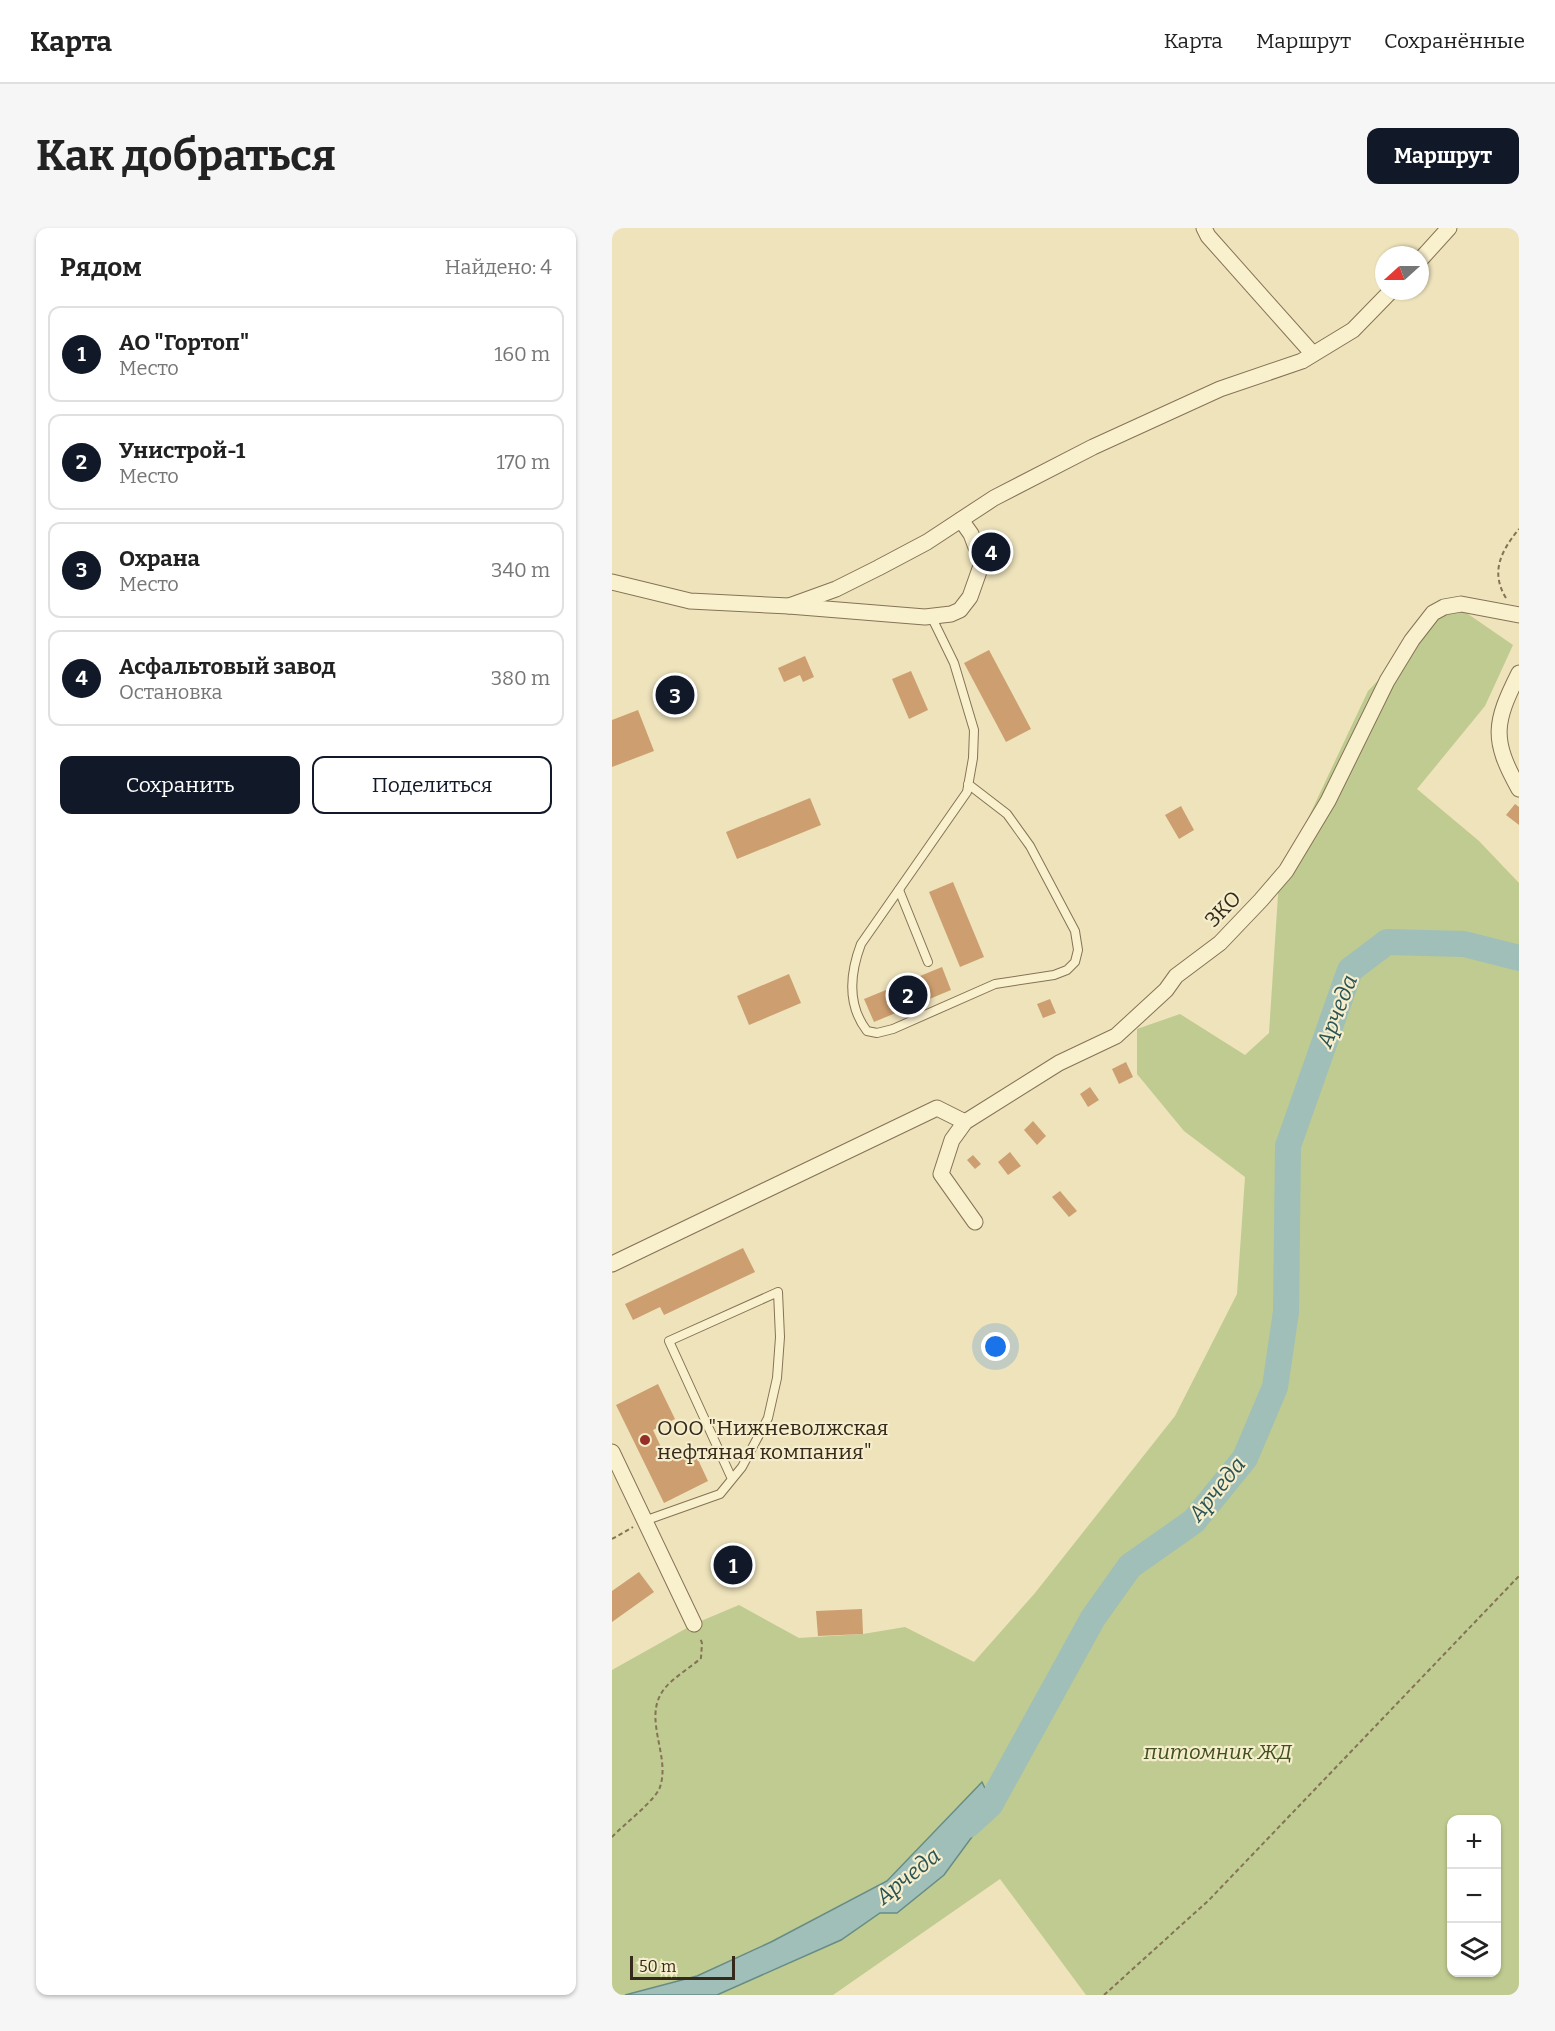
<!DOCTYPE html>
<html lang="ru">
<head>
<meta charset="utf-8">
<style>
	body { margin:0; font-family:Bitter,serif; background:#f6f6f6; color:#222 }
	.controls { position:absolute; right:18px; bottom:18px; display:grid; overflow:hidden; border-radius:12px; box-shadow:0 2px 4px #0004 }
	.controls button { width:54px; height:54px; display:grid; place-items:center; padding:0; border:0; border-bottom:2px solid #e0e0e0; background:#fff; color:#222; font:30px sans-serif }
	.compass { position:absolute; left:763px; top:18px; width:54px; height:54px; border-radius:50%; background:#fff; box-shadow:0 2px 4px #0004; rotate:249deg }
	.scale { position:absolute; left:18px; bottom:15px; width:105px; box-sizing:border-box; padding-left:6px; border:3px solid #34291a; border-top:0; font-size:16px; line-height:21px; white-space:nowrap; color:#34291a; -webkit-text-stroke:4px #f5edcb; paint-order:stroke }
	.you { position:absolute; left:384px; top:1119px; width:21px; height:21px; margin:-15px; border:4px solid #fff; border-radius:50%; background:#1a73e8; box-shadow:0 0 0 9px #1a73e833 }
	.badge { display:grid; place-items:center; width:39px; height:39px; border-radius:50%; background:#111827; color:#fff; font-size:20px; font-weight:700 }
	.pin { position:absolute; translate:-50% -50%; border:3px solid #fff; box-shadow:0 2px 6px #0006 }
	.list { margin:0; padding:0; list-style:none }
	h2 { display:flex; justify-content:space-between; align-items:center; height:78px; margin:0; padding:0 24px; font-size:26px }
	h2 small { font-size:20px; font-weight:400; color:#767676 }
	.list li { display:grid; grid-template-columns:39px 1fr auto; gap:18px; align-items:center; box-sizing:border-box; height:96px; margin:0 12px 12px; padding:0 12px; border:2px solid #e0e0e0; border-radius:12px }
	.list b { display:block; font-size:22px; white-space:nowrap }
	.list p { margin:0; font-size:20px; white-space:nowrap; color:#767676 }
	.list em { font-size:20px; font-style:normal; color:#767676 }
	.actions { display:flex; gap:12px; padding:18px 24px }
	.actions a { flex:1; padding:14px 0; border:2px solid #111827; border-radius:12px; text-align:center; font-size:21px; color:#111827 }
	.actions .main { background:#111827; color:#fff }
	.icon { flex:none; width:33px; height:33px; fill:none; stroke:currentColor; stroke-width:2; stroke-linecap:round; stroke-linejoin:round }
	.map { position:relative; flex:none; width:907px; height:1767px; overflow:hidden; border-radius:12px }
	header { display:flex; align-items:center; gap:36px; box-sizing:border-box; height:84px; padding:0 30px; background:#fff; border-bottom:2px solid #e0e0e0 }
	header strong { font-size:28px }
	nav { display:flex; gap:33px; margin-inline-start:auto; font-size:21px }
	.intro { display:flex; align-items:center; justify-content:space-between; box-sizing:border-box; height:144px; padding:0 36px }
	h1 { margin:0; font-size:42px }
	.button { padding:15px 27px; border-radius:12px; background:#111827; color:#fff; font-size:21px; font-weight:700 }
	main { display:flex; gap:36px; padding:0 36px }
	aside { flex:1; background:#fff; border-radius:12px; box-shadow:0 2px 4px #0004 }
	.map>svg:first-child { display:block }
</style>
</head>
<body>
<header>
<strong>Карта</strong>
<nav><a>Карта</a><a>Маршрут</a><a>Сохранённые</a></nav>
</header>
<div class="intro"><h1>Как добраться</h1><a class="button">Маршрут</a></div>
<main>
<aside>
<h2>Рядом<small>Найдено: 4</small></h2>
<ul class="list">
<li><span class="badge">1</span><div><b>АО &quot;Гортоп&quot;</b><p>Место</p></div><em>160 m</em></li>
<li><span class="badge">2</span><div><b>Унистрой-1</b><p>Место</p></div><em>170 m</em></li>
<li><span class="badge">3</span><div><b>Охрана</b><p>Место</p></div><em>340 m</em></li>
<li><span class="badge">4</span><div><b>Асфальтовый завод</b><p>Остановка</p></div><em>380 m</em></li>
</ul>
<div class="actions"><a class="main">Сохранить</a><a>Поделиться</a></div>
</aside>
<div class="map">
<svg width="907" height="1767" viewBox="0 0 907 1767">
	<rect width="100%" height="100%" fill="#eee3bb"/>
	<path fill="#bfcb90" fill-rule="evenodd" d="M840 375 901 417 873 478 805 561 867 613 907 655V1767H474L388 1651 221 1767H0V1442L82 1396 127 1377 187 1410 251 1406 293 1399 362 1434 423 1365 563 1188 625 1066 633 949 572 903 525 846V801L568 786 633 827 657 805 667 652 756 463ZM840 1592H885V1744H840Z"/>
	<polygon fill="#9fbfb8" stroke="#678c86" stroke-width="1.5" points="370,1554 382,1579 332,1647 285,1685 268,1685 229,1712 105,1767 13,1767 85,1748 159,1714 275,1653"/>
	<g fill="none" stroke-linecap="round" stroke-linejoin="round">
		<polyline stroke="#9fbfb8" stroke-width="26" points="356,1597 378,1577 481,1390 518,1338 582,1293 633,1230 663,1159 674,1084 676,918 738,742 775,714 852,716 907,730"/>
	</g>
	<g fill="#cd9f70">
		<polygon points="377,422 419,501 394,514 352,435"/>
		<polygon points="193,428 202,449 191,454 188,447 172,454 166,440"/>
		<polygon points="299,443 316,482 297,491 280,451"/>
		<polygon points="68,458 72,470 58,475 54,463"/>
		<polygon points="26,482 42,523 0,539 0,492"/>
		<polygon points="198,570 209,597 125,631 114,604"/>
		<polygon points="903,576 907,579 907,597 894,587"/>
		<polygon points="569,578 582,602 567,611 553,587"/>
		<polygon points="341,654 372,729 348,739 317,664"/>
		<polygon points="330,739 339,762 262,794 252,771"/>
		<polygon points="177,746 189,775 137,797 125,768"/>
		<polygon points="438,771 444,785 431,790 425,776"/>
		<polygon points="514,834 521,849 507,856 500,841"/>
		<polygon points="478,859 487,872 476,879 468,866"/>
		<polygon points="421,893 434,908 425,917 412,902"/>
		<polygon points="398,924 409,938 396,947 386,934"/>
		<polygon points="361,927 369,936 363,941 355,932"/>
		<polygon points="448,963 465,983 457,989 440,969"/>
		<polygon points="131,1020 143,1044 52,1087 48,1079 21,1092 13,1076"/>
		<polygon points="46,1156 63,1191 41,1202 56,1234 81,1221 96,1253 52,1275 4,1177"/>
		<polygon points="126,1320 138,1339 116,1353 104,1335"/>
		<polygon points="27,1344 42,1364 0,1394 0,1363"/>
		<polygon points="250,1381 251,1406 206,1408 204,1383"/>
	</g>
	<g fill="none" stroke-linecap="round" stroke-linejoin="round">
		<g stroke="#857355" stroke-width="10">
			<g id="lane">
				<path d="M319 388 342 435 362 502 361 530 355 564 249 716C238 745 235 777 255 803L265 805 281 801 383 756 442 747 455 742 463 734 466 722 463 703 418 618 395 586 356 556"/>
				<polyline points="287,662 316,734"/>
				<polyline points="32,1293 108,1266 130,1239 156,1190 165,1150 168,1109 166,1064 57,1113 120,1251"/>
			</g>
		</g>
		<g stroke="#857355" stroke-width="17">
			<g id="street">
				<polyline points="592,0 596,8 701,126"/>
				<polyline points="808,32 837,0"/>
				<polyline points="0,354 78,373 177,378 313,389 339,386 348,382 358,369 370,335 359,306 349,292"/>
				<polyline points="177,378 224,361 266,340 315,314 382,270 481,219 608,161 690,133 741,102 779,63"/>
				<path d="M907 445C882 495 879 511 907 561"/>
				<polyline points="363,994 329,946 340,912 353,894 447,835 504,808 554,762 564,748 608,715 649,672 674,643 716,573 775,453 800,412 821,385 832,379 849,376 907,387"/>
				<polyline points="0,1036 325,880 353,894"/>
				<polyline points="0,1224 82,1396"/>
			</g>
		</g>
		<g stroke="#857355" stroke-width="2" stroke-dasharray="4.5 3" stroke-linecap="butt">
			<path d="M894 370C878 344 889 323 907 301"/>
			<polyline points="0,1311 21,1299"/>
			<path d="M0 1609C11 1597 44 1572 48 1559 59 1527 29 1489 53 1460 62 1449 78 1440 89 1430L90 1415 88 1410"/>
			<polyline points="492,1767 597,1672 907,1348"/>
		</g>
		<use href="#lane" stroke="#f9f0ce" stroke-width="8"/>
		<use href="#street" stroke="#f9f0ce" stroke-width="15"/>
	</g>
	<circle fill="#952e24" stroke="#f5edcb" stroke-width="2" cx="33" cy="1212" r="6"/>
	<g text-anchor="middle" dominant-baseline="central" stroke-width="4.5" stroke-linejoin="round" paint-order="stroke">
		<g font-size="21" fill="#34291a" stroke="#f5edcb">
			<text transform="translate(611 681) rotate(-46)">ЗКО</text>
		</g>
		<g font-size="21" fill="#34291a" stroke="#f5edcb" text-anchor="start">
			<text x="45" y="1200">ООО "Нижневолжская<tspan x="45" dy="24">нефтяная компания"</tspan></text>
		</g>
		<g font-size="21" font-style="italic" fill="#405020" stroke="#f5edcb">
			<text x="606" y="1524">питомник ЖД</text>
		</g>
		<g font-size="22" font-style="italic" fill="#295354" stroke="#f5edcb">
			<text transform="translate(725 783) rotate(-69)">Арчеда</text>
			<text transform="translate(605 1261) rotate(-51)">Арчеда</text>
			<text transform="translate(296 1648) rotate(-39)">Арчеда</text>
		</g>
	</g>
</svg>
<div class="controls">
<button>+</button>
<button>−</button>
<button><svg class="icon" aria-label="layers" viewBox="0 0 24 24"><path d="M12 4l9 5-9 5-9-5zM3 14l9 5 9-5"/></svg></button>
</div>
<svg class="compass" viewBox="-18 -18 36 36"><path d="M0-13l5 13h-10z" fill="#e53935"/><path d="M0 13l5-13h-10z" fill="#767676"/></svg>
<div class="scale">50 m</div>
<div class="you"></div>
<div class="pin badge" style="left:121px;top:1337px">1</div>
<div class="pin badge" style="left:296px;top:767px">2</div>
<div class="pin badge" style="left:63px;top:467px">3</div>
<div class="pin badge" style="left:379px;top:324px">4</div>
</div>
</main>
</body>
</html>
